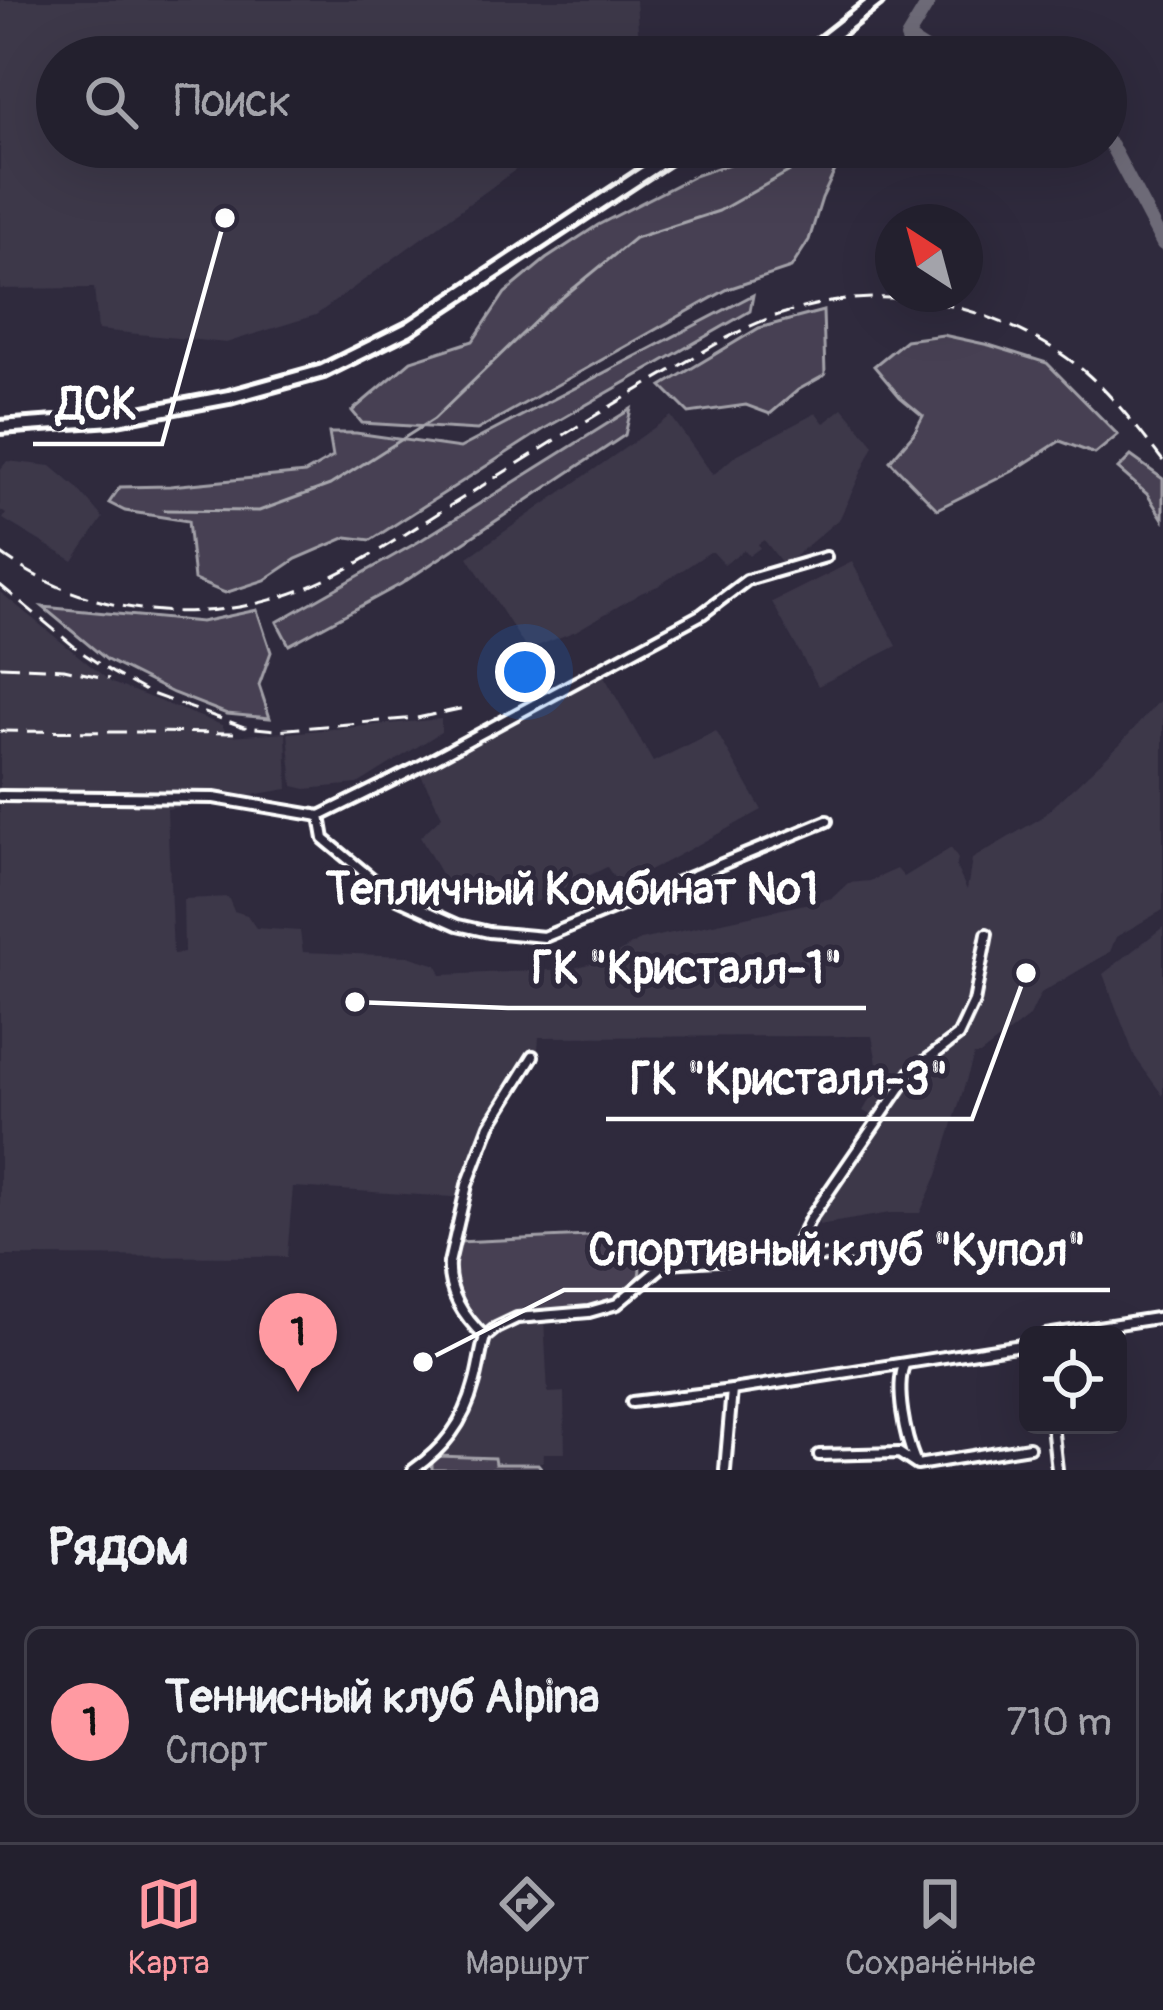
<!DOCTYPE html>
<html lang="ru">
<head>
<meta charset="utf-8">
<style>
	body { margin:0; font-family:Pangolin,sans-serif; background:#2b2836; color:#f1f3f6 }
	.controls { position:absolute; right:36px; bottom:36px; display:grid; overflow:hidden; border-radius:18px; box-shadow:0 12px 48px #0002 }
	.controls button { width:108px; height:108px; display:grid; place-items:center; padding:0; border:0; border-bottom:3px solid #403e4a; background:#23202e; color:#f1f3f6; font:60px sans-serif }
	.compass { position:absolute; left:875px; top:204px; width:108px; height:108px; border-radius:50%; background:#23202e; box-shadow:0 12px 48px #0002; rotate:324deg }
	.you { position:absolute; left:525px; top:672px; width:42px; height:42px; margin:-30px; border:9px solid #fff; border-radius:50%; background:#1a73e8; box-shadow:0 0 0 18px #1a73e833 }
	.badge { display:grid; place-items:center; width:78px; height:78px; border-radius:50%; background:#ff9aa2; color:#111; font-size:39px; font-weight:700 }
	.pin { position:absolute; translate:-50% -99px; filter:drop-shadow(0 3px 6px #0008) }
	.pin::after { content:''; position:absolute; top:63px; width:42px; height:36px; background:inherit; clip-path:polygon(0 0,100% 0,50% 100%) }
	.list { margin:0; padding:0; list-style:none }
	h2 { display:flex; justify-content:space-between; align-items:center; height:156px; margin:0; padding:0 48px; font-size:51px }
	h2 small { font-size:39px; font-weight:400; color:#a3a3aa }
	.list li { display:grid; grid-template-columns:78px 1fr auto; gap:36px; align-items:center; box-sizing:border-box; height:192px; margin:0 24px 24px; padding:0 24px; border:3px solid #403e4a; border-radius:18px }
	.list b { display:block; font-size:45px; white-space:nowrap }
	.list p { margin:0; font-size:39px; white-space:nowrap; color:#a3a3aa }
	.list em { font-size:39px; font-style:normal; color:#a3a3aa }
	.icon { flex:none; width:66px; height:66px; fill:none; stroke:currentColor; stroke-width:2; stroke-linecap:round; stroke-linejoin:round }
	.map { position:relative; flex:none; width:1163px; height:1470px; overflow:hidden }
	.search { position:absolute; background:#23202e; box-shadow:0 12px 48px #0002; left:36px; right:36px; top:36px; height:132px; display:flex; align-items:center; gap:30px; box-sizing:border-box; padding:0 42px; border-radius:66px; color:#a3a3aa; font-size:45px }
	.sheet { height:372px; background:#23202e }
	nav { display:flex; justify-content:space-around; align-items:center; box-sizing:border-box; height:168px; border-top:3px solid #403e4a; background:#23202e; font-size:33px; color:#a3a3aa }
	nav a { display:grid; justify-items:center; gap:6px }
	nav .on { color:#ff9aa2 }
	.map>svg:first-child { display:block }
</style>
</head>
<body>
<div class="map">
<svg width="1163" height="1470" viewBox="0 0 1163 1470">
	<rect width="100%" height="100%" fill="#2f2a3d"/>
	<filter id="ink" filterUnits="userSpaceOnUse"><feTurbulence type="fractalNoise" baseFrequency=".00833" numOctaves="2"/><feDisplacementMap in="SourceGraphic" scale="24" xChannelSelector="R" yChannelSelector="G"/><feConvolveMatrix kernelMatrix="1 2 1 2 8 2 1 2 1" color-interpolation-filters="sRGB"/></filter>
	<g filter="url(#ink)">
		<g fill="#3c3749">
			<polygon points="0,0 636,0 640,57 57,57 57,147 547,147 316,315 226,343 98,330 94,288 0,289"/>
			<polygon points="843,408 874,445 840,518 787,563 782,563 764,540 758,544 760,548 749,556 744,550 724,564 713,552 710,552 658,586 641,593 576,631 527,650 468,557 671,416 713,475 736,455 816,413 824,423"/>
			<polygon points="7,461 51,466 76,487 103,518 73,561 3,519 6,514 0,510 0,470"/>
			<polygon points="852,562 897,646 818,686 772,602"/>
			<polygon points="0,592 112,683 222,725 228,736 286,732 288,789 167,809 173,954 184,953 183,899 228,897 234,911 247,915 256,928 300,931 303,952 408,956 437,965 441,975 571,969 609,958 640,940 832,898 848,883 870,881 897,869 904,877 951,848 958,859 956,867 967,890 972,859 1041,818 1120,744 1160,700 1163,702 1163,910 1116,937 1110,952 1041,993 1030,1016 980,1055 974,1055 937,1175 920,1213 890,1213 819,1225 817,1200 876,1118 863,1111 880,1081 872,1036 539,1037 537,1065 515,1096 479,1162 467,1198 293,1187 287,1257 0,1256"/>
			<polygon points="603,674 653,762 716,731 762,810 620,887 607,867 530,905 457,902 420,837 442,816 419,771"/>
			<polygon points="441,719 441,732 358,784 306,789 293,786 288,733"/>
			<polygon points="1163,927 1163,1096 1135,1057 1103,974"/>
			<polygon points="544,1319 548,1393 564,1392 565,1453 544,1453 543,1462 495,1463 494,1458 445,1455 446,1448 454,1442 470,1419 489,1340 504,1327"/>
		</g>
		<g fill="#464152" stroke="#a2a0a8" stroke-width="3">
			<polygon points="822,147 840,160 822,198 809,240 791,268 728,289 477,430 362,423 352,411 411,361 473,341 505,293 546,259 598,225 694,176 776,148"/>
			<polygon points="753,295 750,311 544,429 371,540 347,537 296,559 265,580 225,593 194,580 188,521 125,511 109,503 120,487 170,486 305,473 333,457 329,433 356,433 460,448"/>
			<polygon points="823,311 825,375 798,390 770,414 746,405 689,413 662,386 759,328"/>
			<polygon points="943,335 989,345 1047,363 1118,435 1095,454 1060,441 1013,471 937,509 890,461 914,433 923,416 900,397 874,366 906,340"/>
			<polygon points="631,409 625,435 401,584 289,645 277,622 418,542"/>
			<polygon points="1131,456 1163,479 1163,519 1147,494 1118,469"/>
			<polygon points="43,607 201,622 257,610 271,652 259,685 270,718 227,714 173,693 107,660"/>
			<path d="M610 1235 612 1249 630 1246C640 1263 646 1274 630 1288 597 1318 558 1305 519 1314 506 1317 494 1324 484 1332 455 1303 448 1281 458 1242Z"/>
			<polygon points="438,1456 494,1458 495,1464 538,1464 543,1470 432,1470 432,1461"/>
		</g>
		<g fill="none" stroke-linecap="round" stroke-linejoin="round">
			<g stroke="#a7a6ad" stroke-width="3">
				<polyline points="895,57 907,38"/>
				<polyline points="164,510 259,511 330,485 434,419 546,311 635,238 719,211 820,154 826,147"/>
			</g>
			<g stroke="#6d6a77" stroke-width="14">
				<polyline points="930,0 907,38 937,57"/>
				<polyline points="1106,141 1111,145 1163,244"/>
			</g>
			<g stroke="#fff" stroke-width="16">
				<g id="street">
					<polyline points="0,796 214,798 320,816 413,770 702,614 747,580 826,557"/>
					<polyline points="320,816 324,839 393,896 422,909 458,925 489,932 544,937 827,821"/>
					<polyline points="786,1255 799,1241 810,1219 911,1072 958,1036 974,1002 987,934"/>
					<polyline points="1046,1335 1163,1317"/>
					<polyline points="485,1337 496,1328 517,1318 589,1312 617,1304 666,1263 785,1256 913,1257"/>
					<path d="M485 1337C465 1318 447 1292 449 1263L467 1185 490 1125 533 1056"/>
					<path d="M904 1365C895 1389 905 1437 915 1461"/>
					<polyline points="632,1402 732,1390 1028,1344"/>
					<polyline points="1052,1425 1057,1470"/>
					<polyline points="819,1455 899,1453 917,1465 1029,1447"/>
					<path d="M413 1470C444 1448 464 1423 474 1385 479 1369 480 1353 485 1337"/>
					<polyline points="725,1470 732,1390"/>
				</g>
			</g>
			<g stroke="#fff" stroke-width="20">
				<g id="secondary">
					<polyline points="804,57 877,0"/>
					<polyline points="0,427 112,419 229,397 323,371 408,329 684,147"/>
				</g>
			</g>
			<use href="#street" stroke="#2f2a3d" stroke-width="8"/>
			<use href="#secondary" stroke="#2f2a3d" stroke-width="10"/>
			<g stroke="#fff" stroke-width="3" stroke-dasharray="18 9" stroke-linecap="butt">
				<path d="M0 553C92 621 217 629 320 582 369 560 415 527 461 499 534 454 605 408 679 366 713 346 747 324 785 313 850 292 918 293 982 315 1019 328 1055 346 1085 372 1115 398 1139 430 1163 461"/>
				<polyline points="0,585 81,652 113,673 149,693 244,727 277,730 417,718 469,707"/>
				<polyline points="0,666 64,669 109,679"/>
				<polyline points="0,731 241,733"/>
			</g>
		</g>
	</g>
	<g text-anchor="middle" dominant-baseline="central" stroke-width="10" stroke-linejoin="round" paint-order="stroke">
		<g font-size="45" font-weight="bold" fill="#fff" stroke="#2f2a3d">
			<text x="572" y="890">Тепличный Комбинат №1</text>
		</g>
	</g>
	<path fill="none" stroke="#fff" stroke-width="4.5" d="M225 218L162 444H33M355 1002L508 1008H866M1026 973L972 1119H606M423 1362L564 1290H1110"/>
	<g fill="#fff" stroke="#2f2a3d" stroke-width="4.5">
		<circle cx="225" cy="218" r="12"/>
		<circle cx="355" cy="1002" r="12"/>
		<circle cx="1026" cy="973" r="12"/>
		<circle cx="423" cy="1362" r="12"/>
	</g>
	<g font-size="45" text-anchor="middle" font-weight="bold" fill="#fff" stroke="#2f2a3d" stroke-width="10" stroke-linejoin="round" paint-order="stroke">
		<text x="97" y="419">ДСК</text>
		<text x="687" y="983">ГК "Кристалл-1"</text>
		<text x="789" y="1094">ГК "Кристалл-3"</text>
		<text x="837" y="1265">Спортивный клуб "Купол"</text>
	</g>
</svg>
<div class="controls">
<button><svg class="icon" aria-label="locate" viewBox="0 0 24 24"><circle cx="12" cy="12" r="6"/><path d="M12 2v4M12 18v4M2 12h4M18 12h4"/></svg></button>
</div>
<svg class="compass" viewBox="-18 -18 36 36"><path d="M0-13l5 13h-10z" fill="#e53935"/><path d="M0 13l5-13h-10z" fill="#a3a3aa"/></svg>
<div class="you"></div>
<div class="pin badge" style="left:298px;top:1392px">1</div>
<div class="search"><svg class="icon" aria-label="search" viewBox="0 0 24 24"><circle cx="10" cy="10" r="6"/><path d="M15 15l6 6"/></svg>Поиск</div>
</div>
<section class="sheet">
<h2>Рядом<small></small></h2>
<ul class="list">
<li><span class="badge">1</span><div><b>Теннисный клуб Alpina</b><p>Спорт</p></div><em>710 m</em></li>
</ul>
</section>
<nav>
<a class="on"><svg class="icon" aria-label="map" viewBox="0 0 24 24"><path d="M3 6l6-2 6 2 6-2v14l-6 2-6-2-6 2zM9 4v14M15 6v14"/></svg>Карта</a>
<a><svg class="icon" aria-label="directions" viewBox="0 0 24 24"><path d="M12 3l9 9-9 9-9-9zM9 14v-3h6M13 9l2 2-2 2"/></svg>Маршрут</a>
<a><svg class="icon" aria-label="saved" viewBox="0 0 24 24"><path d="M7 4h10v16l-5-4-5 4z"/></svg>Сохранённые</a>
</nav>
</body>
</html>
